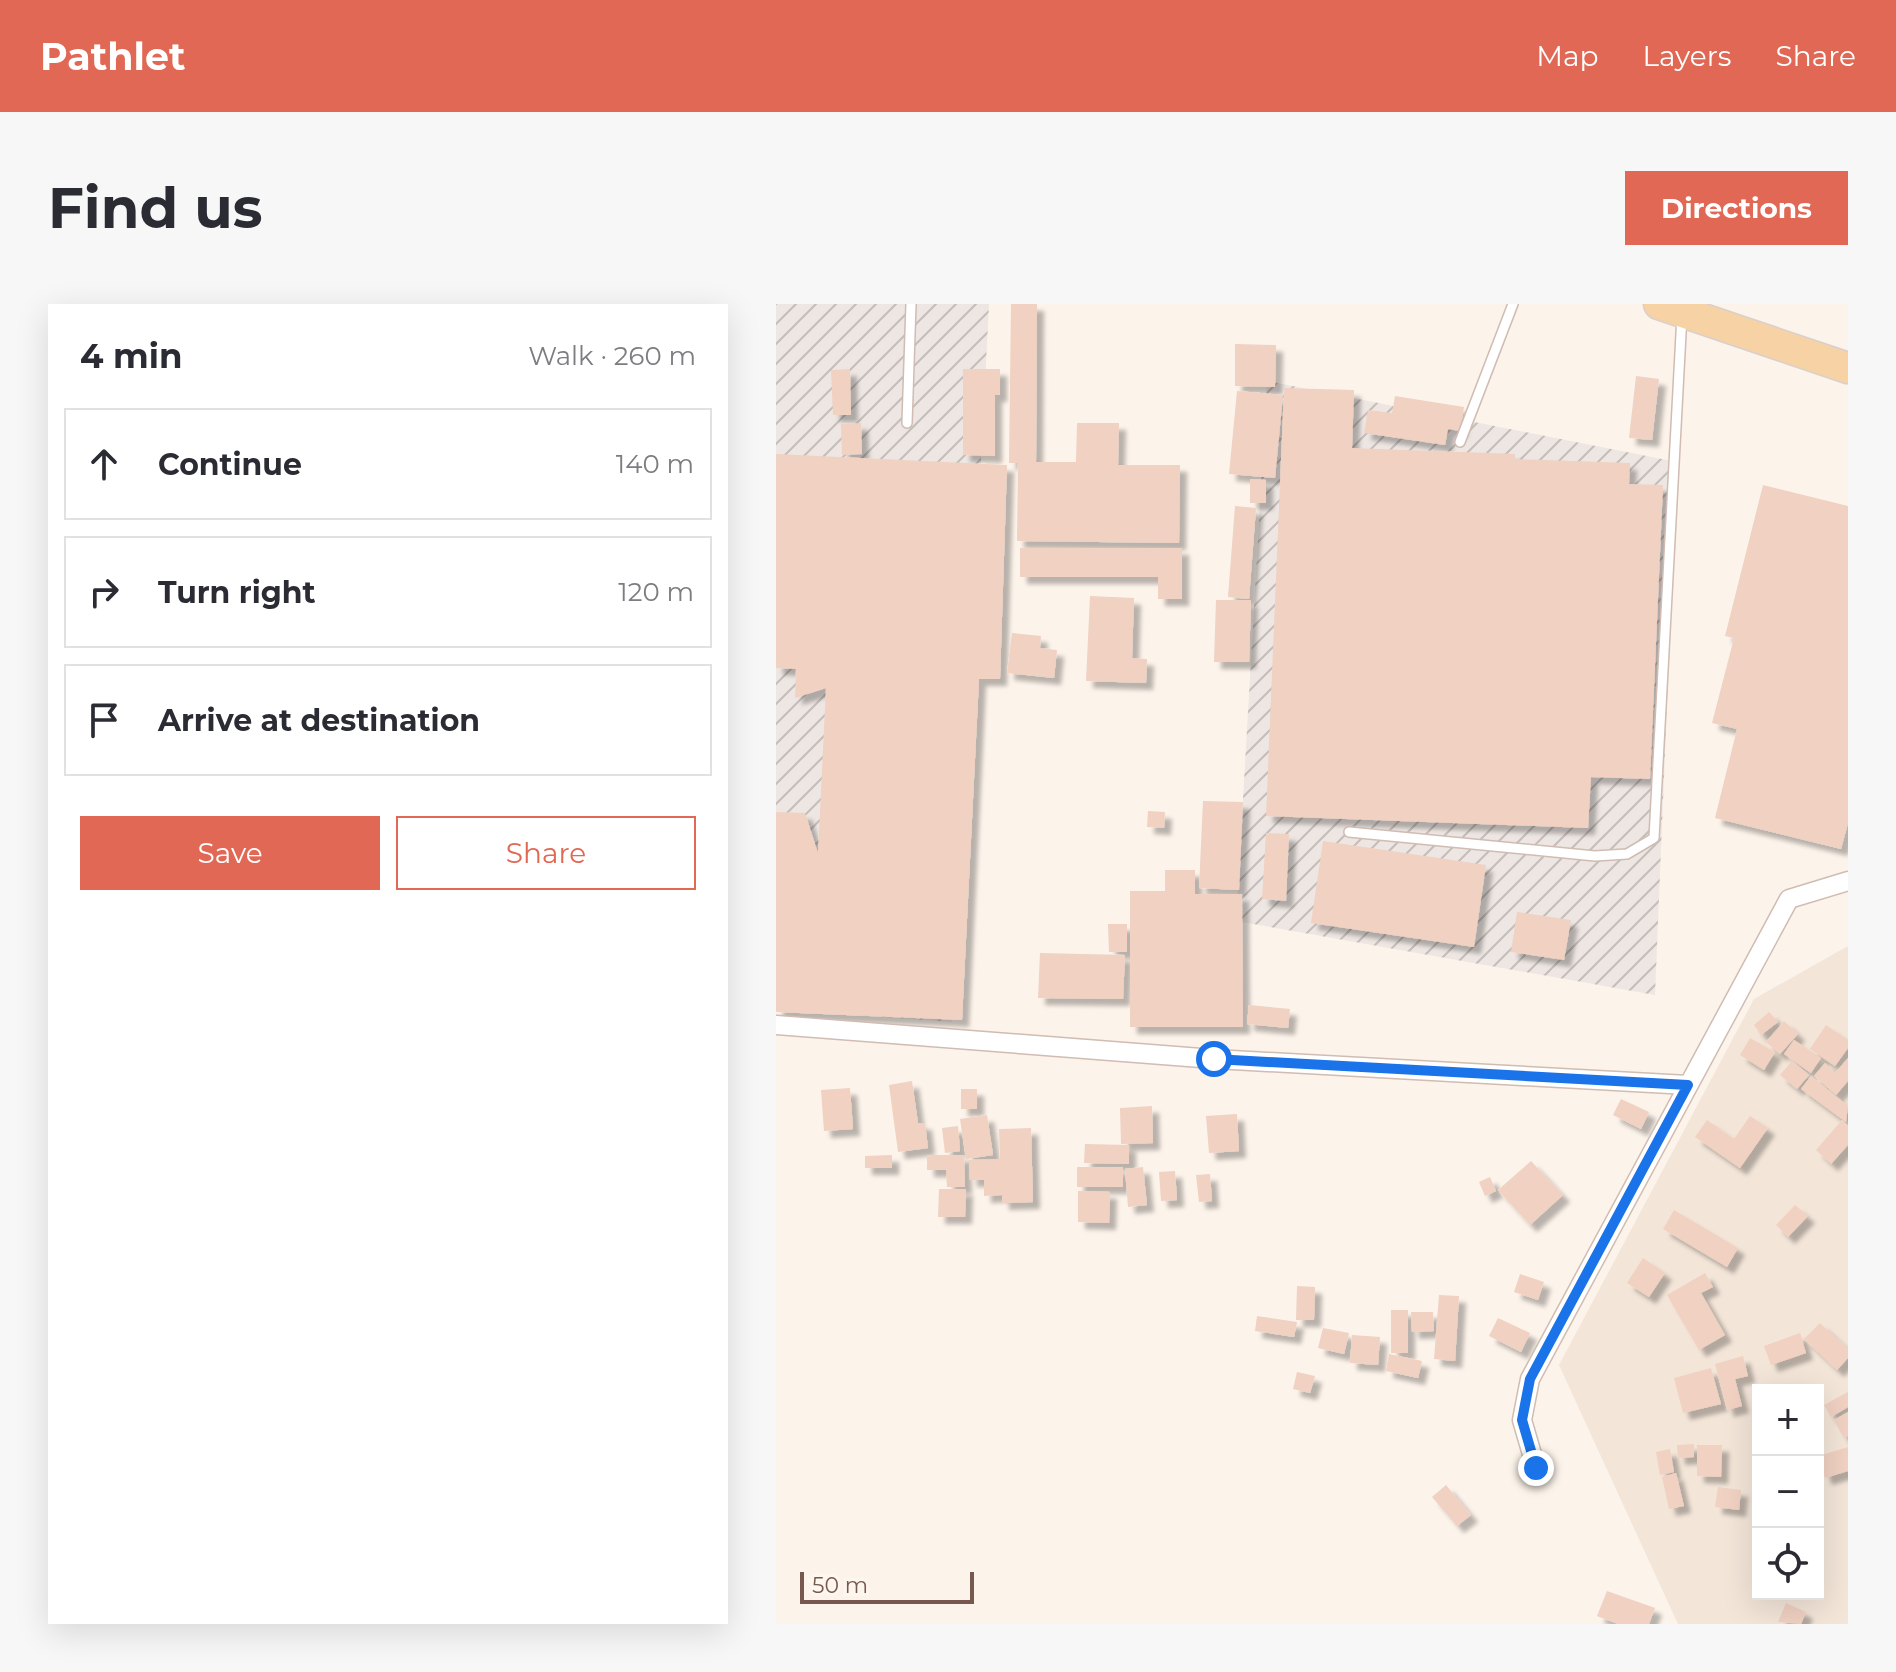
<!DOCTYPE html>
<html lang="en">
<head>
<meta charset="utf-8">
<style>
	body { margin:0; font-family:Montserrat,sans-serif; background:#f7f7f7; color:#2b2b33 }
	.controls { position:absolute; right:24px; bottom:24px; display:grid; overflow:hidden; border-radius:0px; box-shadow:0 8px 32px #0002 }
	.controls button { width:72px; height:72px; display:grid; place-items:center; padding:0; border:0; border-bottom:2px solid #e1e1e2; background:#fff; color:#2b2b33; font:40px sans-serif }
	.scale { position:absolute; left:24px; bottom:20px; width:174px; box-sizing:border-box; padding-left:8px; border:4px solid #76584e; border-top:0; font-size:22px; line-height:28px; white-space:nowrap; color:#76584e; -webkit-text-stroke:6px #fef7f0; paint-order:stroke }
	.stop { position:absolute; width:24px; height:24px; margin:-18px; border:6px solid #1a73e8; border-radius:50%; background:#fff }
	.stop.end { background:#1a73e8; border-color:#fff; box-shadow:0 2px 8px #0008 }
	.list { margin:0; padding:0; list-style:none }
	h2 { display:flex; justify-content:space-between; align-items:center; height:104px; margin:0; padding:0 32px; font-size:34px }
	h2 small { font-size:26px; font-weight:400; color:#7c7c81 }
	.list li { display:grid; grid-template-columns:52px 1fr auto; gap:24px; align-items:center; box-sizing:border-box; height:112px; margin:0 16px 16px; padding:0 16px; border:2px solid #e1e1e2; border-radius:0px }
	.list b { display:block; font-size:30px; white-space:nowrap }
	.list em { font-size:26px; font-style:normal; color:#7c7c81 }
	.actions { display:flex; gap:16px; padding:24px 32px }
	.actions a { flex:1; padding:18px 0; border:2px solid #e06855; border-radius:0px; text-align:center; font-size:28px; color:#e06855 }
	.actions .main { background:#e06855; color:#fff }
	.icon { flex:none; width:44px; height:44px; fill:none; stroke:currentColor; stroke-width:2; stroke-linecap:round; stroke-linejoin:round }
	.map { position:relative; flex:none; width:1072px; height:1320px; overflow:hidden; border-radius:0px }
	header { display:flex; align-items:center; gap:48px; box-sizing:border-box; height:112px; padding:0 40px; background:#e06855; color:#fff }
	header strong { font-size:38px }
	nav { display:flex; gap:44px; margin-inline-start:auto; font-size:28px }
	.intro { display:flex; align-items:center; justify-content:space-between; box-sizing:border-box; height:192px; padding:0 48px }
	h1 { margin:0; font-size:56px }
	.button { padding:20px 36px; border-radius:0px; background:#e06855; color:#fff; font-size:28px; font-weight:700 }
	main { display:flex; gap:48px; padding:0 48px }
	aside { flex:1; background:#fff; border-radius:0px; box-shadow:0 8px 32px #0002 }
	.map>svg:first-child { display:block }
</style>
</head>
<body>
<header>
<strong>Pathlet</strong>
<nav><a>Map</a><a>Layers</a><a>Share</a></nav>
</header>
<div class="intro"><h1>Find us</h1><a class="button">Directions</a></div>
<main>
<aside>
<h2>4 min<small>Walk · 260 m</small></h2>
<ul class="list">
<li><svg class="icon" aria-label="ahead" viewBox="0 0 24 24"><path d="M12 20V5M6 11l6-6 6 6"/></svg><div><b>Continue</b></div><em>140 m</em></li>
<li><svg class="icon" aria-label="right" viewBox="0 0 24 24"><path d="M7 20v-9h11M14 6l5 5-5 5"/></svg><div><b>Turn right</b></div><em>120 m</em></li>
<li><svg class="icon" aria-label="arrive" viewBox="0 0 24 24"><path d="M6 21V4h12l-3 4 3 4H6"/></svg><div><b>Arrive at destination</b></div></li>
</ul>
<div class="actions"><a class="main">Save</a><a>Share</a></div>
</aside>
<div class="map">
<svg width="1072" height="1320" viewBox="0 0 1072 1320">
	<defs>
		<pattern id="industrial-furrows" width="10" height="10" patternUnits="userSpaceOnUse" patternTransform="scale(2)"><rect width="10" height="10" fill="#ede6e2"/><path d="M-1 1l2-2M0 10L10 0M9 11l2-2" fill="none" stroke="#c5bdb9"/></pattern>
		<filter id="shadow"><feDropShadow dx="7" dy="7" stdDeviation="2" flood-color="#0004"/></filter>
	</defs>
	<rect width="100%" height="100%" fill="#fcf3ea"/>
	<path fill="#f3e5d8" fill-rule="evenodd" d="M1072 642V1320H902L783 1061 978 695ZM982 1086H1042V1290H982Z"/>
	<g fill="url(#industrial-furrows)">
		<polygon points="0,0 213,0 176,718 0,705"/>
		<polygon points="491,77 901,158 879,691 460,617"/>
	</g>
	<g fill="#f0d1c2" filter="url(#shadow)">
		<polygon points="235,0 261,0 260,158 300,158 301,119 343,119 342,161 404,161 403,239 241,237 242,159 233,159"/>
		<polygon points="459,40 500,41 499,83 459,82"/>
		<polygon points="74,65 75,111 57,111 55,66"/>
		<polygon points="187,65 224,65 224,91 219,91 219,152 187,151"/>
		<polygon points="860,72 883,75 876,136 853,134"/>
		<polygon points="508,84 578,86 576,144 739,150 739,155 854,159 853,180 887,181 874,475 815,473 812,524 490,512"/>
		<polygon points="461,87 507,91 499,174 453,170"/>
		<polygon points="619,92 688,103 684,127 672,125 669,141 588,129 592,106 616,109"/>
		<polygon points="85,119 86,150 66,151 65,120"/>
		<polygon points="0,150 231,161 224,375 203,375 186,716 0,708 0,508 29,509 42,549 50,384 19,394 20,365 0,364"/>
		<polygon points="474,175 490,176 490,199 474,199"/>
		<polygon points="987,181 1072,202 1072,519 1065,545 939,514 961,425 936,419 958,334 949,332"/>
		<polygon points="459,202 480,204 473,295 452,293"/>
		<polygon points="244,244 406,244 406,295 382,295 382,273 244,273"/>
		<polygon points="314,292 358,294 356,354 371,355 370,379 310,377"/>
		<polygon points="440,296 475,296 473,358 438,358"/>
		<polygon points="236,329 265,332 264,344 281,346 278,374 231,369"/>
		<polygon points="427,497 467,498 463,586 423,584"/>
		<polygon points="372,507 389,508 388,524 371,523"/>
		<polygon points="490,529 513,530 510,597 486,595"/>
		<polygon points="547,537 710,561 698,643 535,619"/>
		<polygon points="389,566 419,566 419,590 466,590 467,723 354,723 354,587 389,587"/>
		<polygon points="741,608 795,616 788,656 735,648"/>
		<polygon points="332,620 351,620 351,648 333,648"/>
		<polygon points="264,649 349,651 347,695 262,694"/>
		<polygon points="473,701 514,705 512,724 471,720"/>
		<polygon points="993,708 1002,718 985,731 978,721"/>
		<polygon points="1008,717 1022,730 1004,750 990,738"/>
		<polygon points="1050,721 1072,736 1072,744 1059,762 1034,745"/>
		<polygon points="974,734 999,748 988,766 964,751"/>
		<polygon points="1018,736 1045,754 1035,769 1008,750"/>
		<polygon points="1072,754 1072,777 1060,791 1038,772 1049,759 1059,769"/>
		<polygon points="1016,757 1033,771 1021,785 1004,771"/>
		<polygon points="1035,772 1072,802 1070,818 1025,785"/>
		<polygon points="136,777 142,819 149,819 152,844 122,848 113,781"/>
		<polygon points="74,784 77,825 48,827 45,786"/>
		<rect x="185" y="785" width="16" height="20"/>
		<polygon points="845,795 873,808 865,825 837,811"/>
		<polygon points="376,802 377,839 345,840 344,804"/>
		<polygon points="461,810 463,847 433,849 430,812"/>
		<polygon points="211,811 217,851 190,855 184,815"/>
		<polygon points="974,812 992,824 964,864 919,833 931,816 958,835"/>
		<polygon points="1066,816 1072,822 1072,841 1055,860 1040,846"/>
		<polygon points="182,822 184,847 169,849 166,824"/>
		<polygon points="255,824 257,898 226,899 226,891 208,892 208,876 194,876 193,856 224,855 223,825"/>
		<polygon points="309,840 353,841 353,860 308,859"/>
		<polygon points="116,851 116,864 89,864 89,852"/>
		<polygon points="151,851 188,851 189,883 171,883 170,866 151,866"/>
		<polygon points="755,857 787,891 754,921 722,886"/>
		<rect x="301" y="863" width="46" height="20"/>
		<polygon points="367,863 371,901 352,903 349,865"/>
		<polygon points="399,867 401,896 385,897 383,868"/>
		<polygon points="434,870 436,897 423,898 420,871"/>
		<polygon points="714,873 720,887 709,892 703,878"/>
		<polygon points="163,885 190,885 189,913 162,913"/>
		<polygon points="302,887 334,888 333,919 302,918"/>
		<polygon points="1019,901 1032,912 1012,933 1000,921"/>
		<polygon points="898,906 962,944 951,963 887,925"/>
		<polygon points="867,954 889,969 873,993 851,979"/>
		<polygon points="929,969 937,983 925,989 949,1031 923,1046 891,991"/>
		<polygon points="744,970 768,978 762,996 738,988"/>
		<polygon points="521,982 539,983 538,1016 520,1016"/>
		<polygon points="663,991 683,992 679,1057 658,1055"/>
		<rect x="615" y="1006" width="17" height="43"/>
		<polygon points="635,1008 657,1008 658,1027 636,1028"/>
		<polygon points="481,1012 521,1018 518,1033 479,1027"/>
		<polygon points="722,1014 754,1029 745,1048 713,1032"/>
		<polygon points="1044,1019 1072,1045 1072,1054 1061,1066 1028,1035"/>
		<polygon points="547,1024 573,1029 568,1050 542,1044"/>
		<polygon points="1024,1029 1030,1049 995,1061 988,1042"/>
		<polygon points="576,1031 604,1033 602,1061 574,1059"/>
		<polygon points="613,1050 646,1057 642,1074 610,1067"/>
		<polygon points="967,1052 972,1072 959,1075 966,1102 951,1106 939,1060"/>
		<polygon points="935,1064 945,1100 907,1109 898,1074"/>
		<polygon points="521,1068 539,1072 534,1089 517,1085"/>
		<polygon points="1072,1088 1072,1103 1055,1113 1048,1101"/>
		<polygon points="1072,1108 1072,1132 1068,1134 1058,1116"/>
		<polygon points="918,1140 918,1153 902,1154 901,1141"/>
		<polygon points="921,1141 946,1141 945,1173 921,1172"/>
		<polygon points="1072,1143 1072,1167 1049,1174 1042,1152"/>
		<polygon points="894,1145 898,1168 884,1171 880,1148"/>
		<polygon points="900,1169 908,1202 893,1205 886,1173"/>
		<polygon points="670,1181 695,1211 681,1222 656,1193"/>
		<polygon points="942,1183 965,1186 963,1206 939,1203"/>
		<polygon points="831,1287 879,1304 873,1320 842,1320 821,1312"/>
		<polygon points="1010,1299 1030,1308 1025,1320 1002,1318"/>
	</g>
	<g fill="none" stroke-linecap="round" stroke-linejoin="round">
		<g stroke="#d0bcb2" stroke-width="12">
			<g id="lane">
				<polyline points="131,119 135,0"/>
				<polyline points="684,138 737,0"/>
				<polyline points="573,528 819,552 851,550 878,534 906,11"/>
			</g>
		</g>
		<g stroke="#d0bcb2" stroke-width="21">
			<g id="street">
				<polyline points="0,721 438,755 912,781"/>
				<polyline points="760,1164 746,1116 754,1075 1013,595 1072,577"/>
			</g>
		</g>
		<g stroke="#d9d0cd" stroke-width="33">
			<polyline id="primary" points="883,0 1072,64"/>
		</g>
		<use href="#lane" stroke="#fff" stroke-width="9"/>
		<use href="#street" stroke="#fff" stroke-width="18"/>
		<use href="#primary" stroke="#f7d2a5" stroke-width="30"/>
	</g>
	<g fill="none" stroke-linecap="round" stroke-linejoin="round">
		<polyline stroke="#1a73e8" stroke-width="10" points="438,755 912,781 754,1075 746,1116 760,1164"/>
	</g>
</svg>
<div class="controls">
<button>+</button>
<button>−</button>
<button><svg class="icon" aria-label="locate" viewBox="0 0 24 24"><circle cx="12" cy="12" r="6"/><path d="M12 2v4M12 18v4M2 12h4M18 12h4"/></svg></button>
</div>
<div class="scale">50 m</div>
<div class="stop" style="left:438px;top:755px"></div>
<div class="stop end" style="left:760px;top:1164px"></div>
</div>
</main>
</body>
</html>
